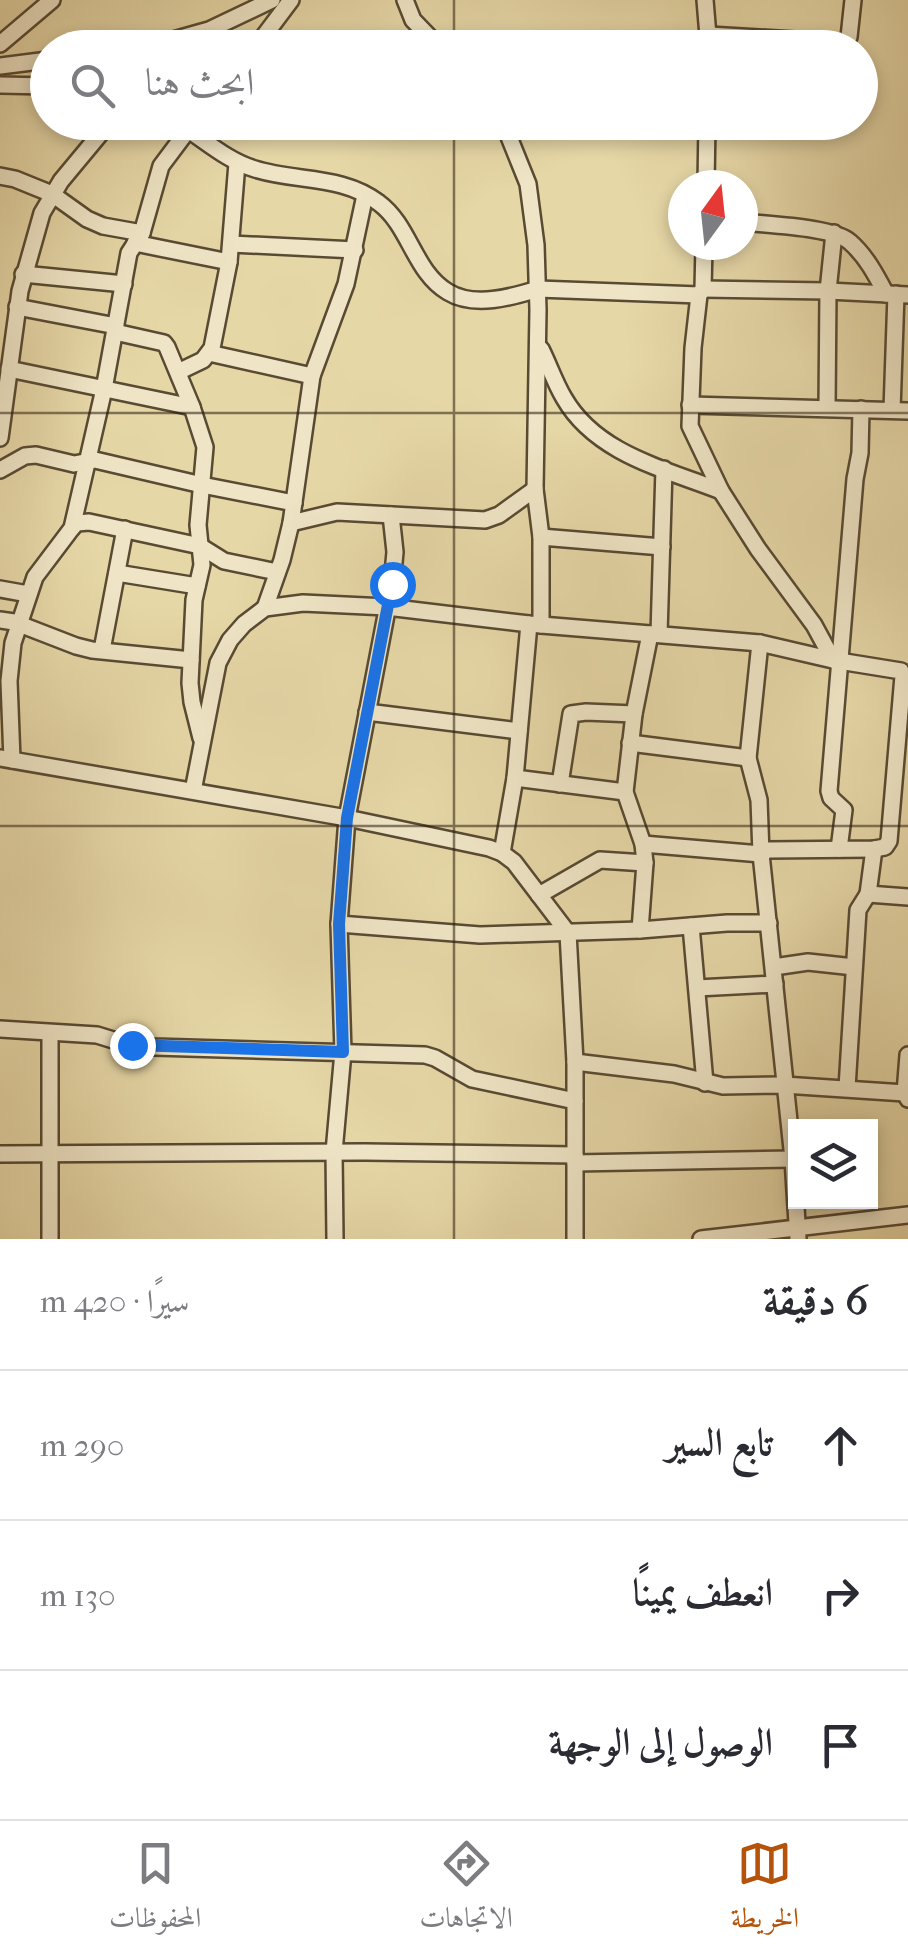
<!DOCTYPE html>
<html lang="ar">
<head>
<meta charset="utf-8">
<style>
	body { margin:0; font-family:"IM FELL French Canon",Amiri,serif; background:#f2f2f3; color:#2b2b33; direction:rtl }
	.controls { position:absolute; right:30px; bottom:30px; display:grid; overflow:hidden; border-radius:0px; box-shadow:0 5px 15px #0003 }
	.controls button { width:90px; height:90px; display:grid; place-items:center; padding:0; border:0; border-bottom:2px solid #e1e1e2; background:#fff; color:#2b2b33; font:50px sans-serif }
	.compass { position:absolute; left:668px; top:170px; width:90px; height:90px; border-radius:50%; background:#fff; box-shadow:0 5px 15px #0003; rotate:15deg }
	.stop { position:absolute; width:30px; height:30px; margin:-22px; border:8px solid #1a73e8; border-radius:50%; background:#fff }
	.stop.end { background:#1a73e8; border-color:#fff; box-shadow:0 2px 10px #0008 }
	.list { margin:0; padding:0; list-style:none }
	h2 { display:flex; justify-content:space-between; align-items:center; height:130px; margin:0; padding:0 40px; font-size:42px }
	h2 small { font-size:32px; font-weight:400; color:#7c7c81 }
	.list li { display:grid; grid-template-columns:65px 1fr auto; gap:30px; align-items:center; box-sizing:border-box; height:150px; padding:0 40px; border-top:2px solid #e1e1e2 }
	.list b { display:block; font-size:38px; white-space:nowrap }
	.list em { font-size:32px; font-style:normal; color:#7c7c81 }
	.icon { flex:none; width:55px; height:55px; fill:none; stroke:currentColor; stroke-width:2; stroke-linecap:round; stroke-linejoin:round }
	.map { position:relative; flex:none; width:908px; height:1239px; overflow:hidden; direction:ltr }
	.search { position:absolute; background:#fff; box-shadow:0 5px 15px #0003; left:30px; right:30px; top:30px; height:110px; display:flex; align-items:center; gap:25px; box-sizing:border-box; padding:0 35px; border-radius:55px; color:#7c7c81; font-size:38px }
	.sheet { height:580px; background:#fff }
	nav { display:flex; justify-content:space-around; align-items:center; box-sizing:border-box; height:140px; border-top:2px solid #e1e1e2; background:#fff; font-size:28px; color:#7c7c81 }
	nav a { display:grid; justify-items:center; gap:5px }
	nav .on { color:#b45309 }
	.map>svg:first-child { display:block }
</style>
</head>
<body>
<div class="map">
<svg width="908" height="1239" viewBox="0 0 908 1239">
	<rect width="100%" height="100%" fill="#e6d7a7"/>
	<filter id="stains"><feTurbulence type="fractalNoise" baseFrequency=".002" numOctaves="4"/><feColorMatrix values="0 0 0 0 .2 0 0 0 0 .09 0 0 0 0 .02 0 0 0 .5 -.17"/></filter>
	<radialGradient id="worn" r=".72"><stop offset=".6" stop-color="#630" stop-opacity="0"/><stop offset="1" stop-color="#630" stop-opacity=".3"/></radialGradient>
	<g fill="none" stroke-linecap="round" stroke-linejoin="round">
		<g stroke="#584a33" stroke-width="20">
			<g id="minor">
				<polyline points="405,0 413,20 440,48"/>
				<polyline points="705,0 709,48"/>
				<polyline points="709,35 845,43 849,37 853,0"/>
				<polyline points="0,44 52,0"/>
				<polyline points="145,48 209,30 272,0"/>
				<polyline points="255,48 291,0"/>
				<polyline points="0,66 48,60"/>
				<polyline points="0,85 48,86"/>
				<path d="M176 122C203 138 225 160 255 169 296 182 343 175 379 203 410 226 414 272 448 292 474 308 512 297 538 289L699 295"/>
				<polyline points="503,122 528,184 536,245 538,310 535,489 541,537 541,625"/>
				<polyline points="0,176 15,179 52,194 87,219 103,226 142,233"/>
				<polyline points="706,185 707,122"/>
				<path d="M743 222C768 225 834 227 850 242 866 256 876 275 886 294"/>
				<polyline points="135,243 229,262"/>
				<polyline points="231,244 355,250"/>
				<polyline points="704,245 703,289 699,295 693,348 690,426 721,491 758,549 814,625 833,660"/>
				<polyline points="23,274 124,284"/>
				<polyline points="703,289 828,291 908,295"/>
				<polyline points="17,307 116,326"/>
				<polyline points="115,332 164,343 167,347 192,407 205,447 198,525 202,565 194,600 190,683 192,702 201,738"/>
				<path d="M541 349C549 365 555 383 564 398 596 454 665 469 721 491"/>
				<polyline points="209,353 312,376"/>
				<polyline points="9,369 192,407"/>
				<polyline points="178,372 203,360 212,348 229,262 237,163"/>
				<polyline points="690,405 908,411"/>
				<polyline points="827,408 828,291 834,233"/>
				<polyline points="892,410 896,294"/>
				<polyline points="0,438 20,291 42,213 61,181 110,122"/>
				<polyline points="0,470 25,456 36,455 74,464 95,460 202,485 294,503"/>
				<polyline points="291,523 337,512 485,520 499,515 535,489"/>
				<polyline points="72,528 77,523 89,522 200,546 224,561 277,572"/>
				<polyline points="541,537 662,547"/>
				<polyline points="117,573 197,586"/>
				<polyline points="0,589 28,594"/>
				<polyline points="265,608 282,560 291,523 312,376 346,284 365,195"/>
				<polyline points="0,620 14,622 76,646 92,650 191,660"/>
				<polyline points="659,634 664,469"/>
				<polyline points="760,643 748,758 759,800 761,854 793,1159 798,1239"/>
				<polyline points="102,650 125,529"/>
				<polyline points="367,712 519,731"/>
				<polyline points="630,743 748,758"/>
				<polyline points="0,758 347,818 489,848 502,853 514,862 568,933 575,1062 575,1239"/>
				<polyline points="12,760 9,681 13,643 35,577 72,528 104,389 129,253 142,233 161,166 194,122"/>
				<polyline points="515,778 625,792"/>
				<polyline points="560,784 571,714 586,712 634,714"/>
				<polyline points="193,791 218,663 230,640 244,624 265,608 303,603 387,607 529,624 760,643 833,660 901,671 903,676 889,841 885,847 874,849 768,850 761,854 643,844"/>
				<polyline points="839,849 844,810 831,798 829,791 855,479 860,453 861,409"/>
				<polyline points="502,853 515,778 529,624"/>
				<polyline points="868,894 908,897"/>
				<polyline points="539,895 600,860 645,863"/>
				<polyline points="339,924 480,935 640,930 727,923 769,923"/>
				<polyline points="691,926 705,1083"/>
				<polyline points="640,930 645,863 643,844 625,792 634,714 650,634"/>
				<polyline points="774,967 808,962 854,967"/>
				<polyline points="697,988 775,984"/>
				<polyline points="0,1029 97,1035 123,1043 154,1047 425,1055 435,1058 472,1079 575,1101"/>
				<polyline points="50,1033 50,1239"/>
				<polyline points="908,1055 905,1093 908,1099"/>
				<polyline points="575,1062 674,1074 723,1086 784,1085 905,1093"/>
				<polyline points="847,1088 858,910 868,894 874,849"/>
				<polyline points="0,1154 365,1152 575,1155"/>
				<polyline points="575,1163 793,1159"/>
				<polyline points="335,1239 334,1152 343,1052 339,924 347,818 392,584 395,552 391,515"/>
				<polyline points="701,1239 908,1215"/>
			</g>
		</g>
		<use href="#minor" stroke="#efe5c6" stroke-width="15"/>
	</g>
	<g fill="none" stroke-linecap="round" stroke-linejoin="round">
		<polyline stroke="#1a73e8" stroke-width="12" points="132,1045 343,1052 339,924 347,818 392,584"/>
	</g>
	<path fill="none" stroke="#281b0c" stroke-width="2.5" stroke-opacity="0.55" d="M454 0V48M454 122V1239M0 413H908M0 826H908"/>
	<rect width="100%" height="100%" filter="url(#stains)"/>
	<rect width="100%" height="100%" fill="url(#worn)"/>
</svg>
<div class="controls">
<button><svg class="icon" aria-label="layers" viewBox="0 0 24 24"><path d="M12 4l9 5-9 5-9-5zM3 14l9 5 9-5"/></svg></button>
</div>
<svg class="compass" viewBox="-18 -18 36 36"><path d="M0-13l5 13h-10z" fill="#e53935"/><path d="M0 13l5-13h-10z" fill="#7c7c81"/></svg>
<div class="stop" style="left:392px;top:584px"></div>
<div class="stop end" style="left:132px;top:1045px"></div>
<div class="search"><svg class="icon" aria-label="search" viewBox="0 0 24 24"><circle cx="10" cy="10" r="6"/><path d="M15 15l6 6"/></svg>ابحث هنا</div>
</div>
<section class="sheet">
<h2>6 دقيقة<small>سيرًا · 420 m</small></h2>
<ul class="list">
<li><svg class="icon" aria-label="ahead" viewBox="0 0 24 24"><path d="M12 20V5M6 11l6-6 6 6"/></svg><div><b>تابع السير</b></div><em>290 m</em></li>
<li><svg class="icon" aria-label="right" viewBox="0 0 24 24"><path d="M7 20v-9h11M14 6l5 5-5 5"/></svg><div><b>انعطف يمينًا</b></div><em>130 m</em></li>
<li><svg class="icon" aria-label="arrive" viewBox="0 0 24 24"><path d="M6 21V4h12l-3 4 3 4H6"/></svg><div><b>الوصول إلى الوجهة</b></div></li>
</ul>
</section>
<nav>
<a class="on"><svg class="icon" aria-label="map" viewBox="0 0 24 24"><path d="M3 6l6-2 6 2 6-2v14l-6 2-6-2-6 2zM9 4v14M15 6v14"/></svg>الخريطة</a>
<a><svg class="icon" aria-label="directions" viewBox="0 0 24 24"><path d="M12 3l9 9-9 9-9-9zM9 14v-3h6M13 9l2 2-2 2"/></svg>الاتجاهات</a>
<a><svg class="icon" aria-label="saved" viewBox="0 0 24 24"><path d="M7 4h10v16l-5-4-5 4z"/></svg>المحفوظات</a>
</nav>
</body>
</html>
